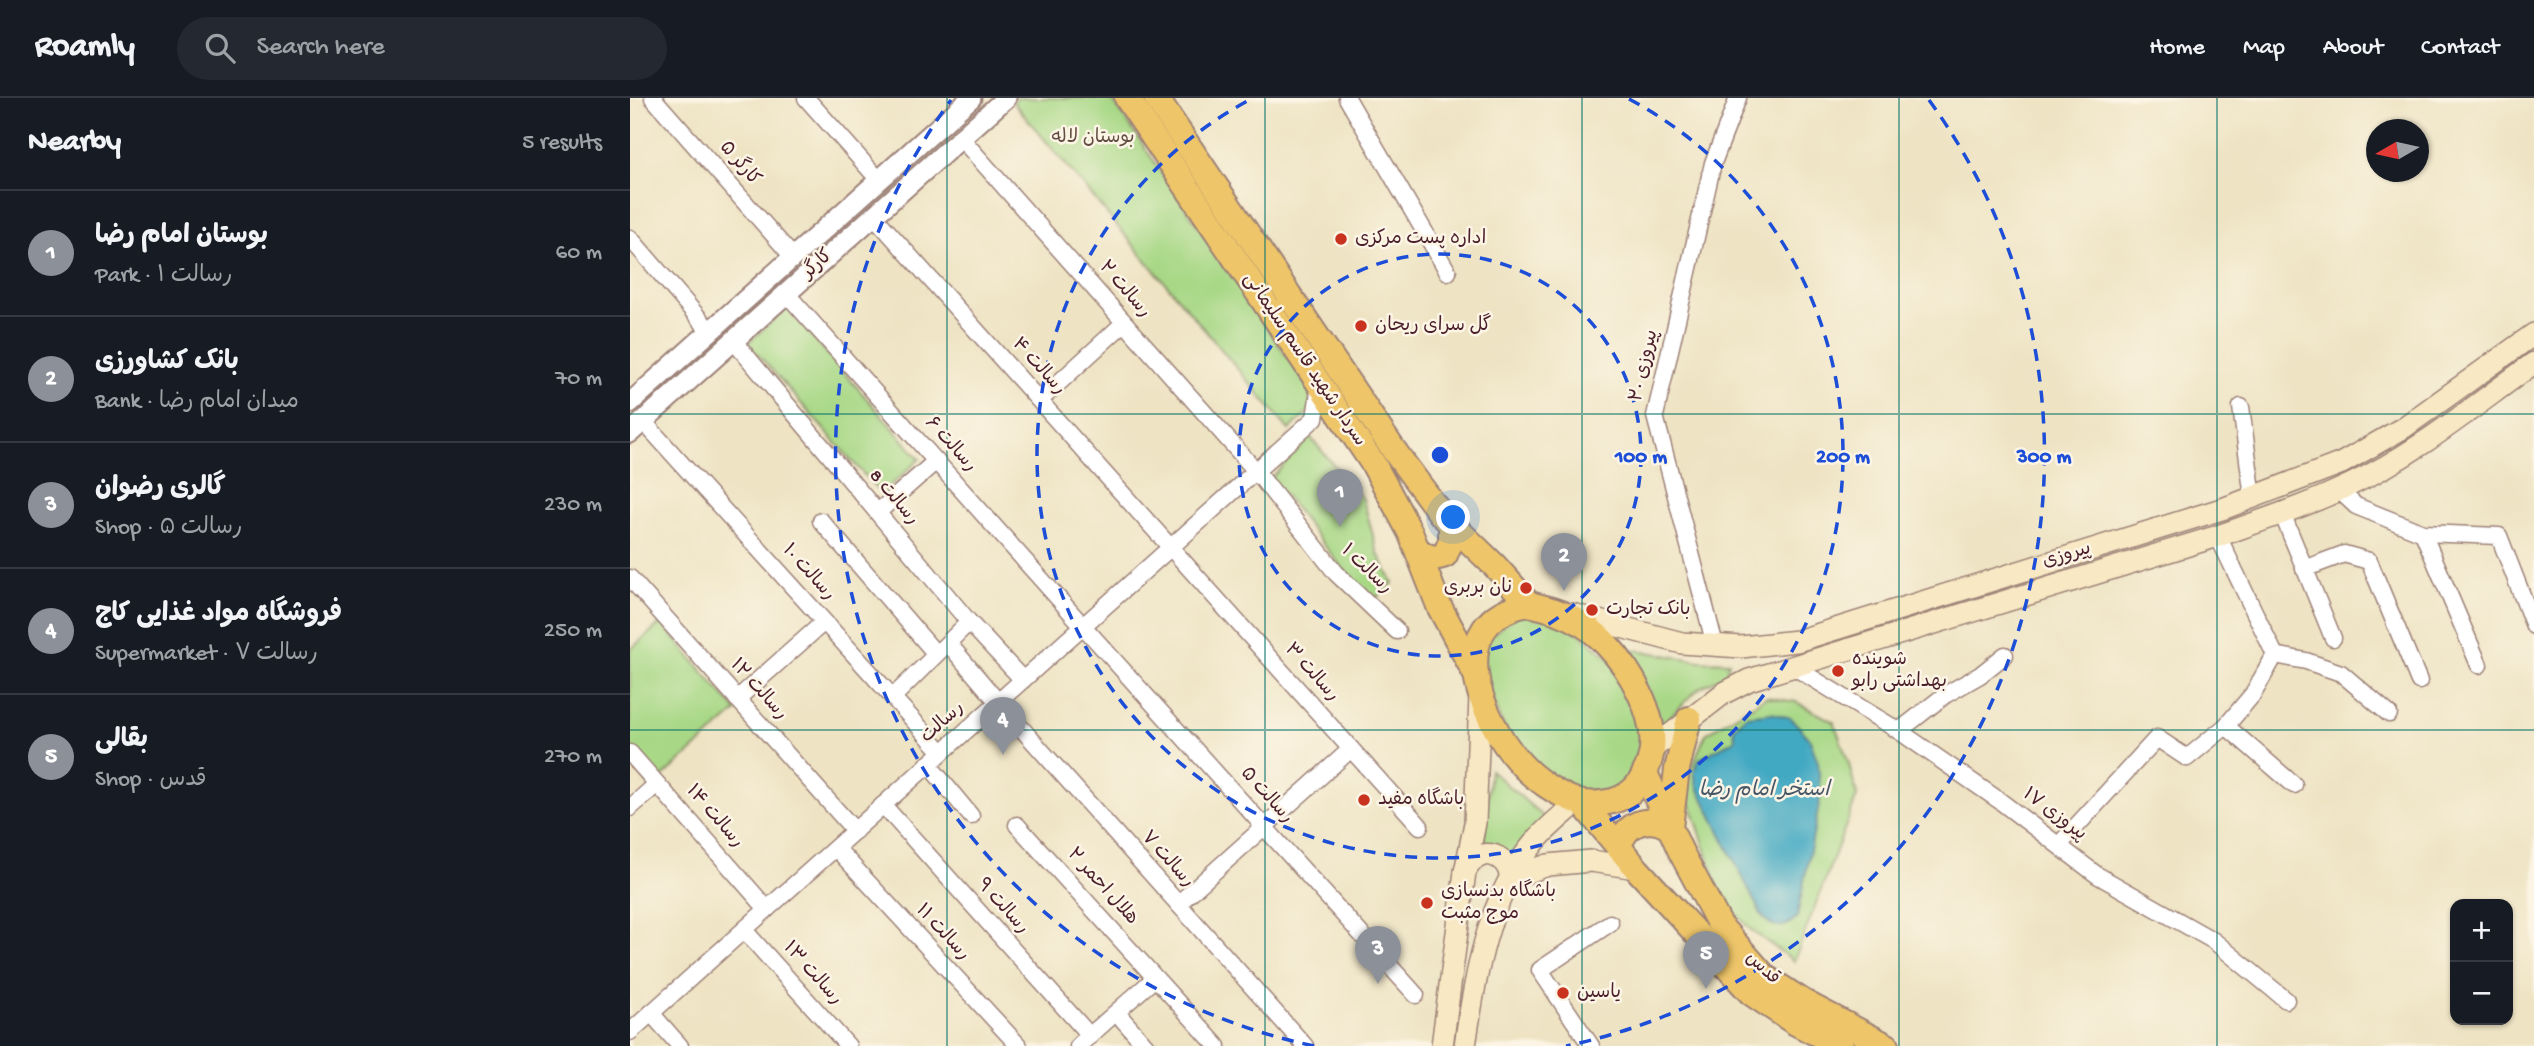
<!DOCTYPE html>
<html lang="en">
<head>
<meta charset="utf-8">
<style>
	body { margin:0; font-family:"Gochi Hand","Playpen Sans Arabic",sans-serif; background:#242831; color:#f1f3f6 }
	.controls { position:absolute; right:21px; bottom:21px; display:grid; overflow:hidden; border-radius:14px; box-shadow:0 2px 5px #0004 }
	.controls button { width:63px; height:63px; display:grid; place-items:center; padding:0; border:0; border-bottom:2px solid #363941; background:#171b24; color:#f1f3f6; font:35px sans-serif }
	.compass { position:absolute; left:1736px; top:21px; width:63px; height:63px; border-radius:50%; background:#171b24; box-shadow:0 2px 5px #0004; rotate:261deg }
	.you { position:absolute; left:824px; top:420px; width:24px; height:24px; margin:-18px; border:5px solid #fff; border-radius:50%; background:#1a73e8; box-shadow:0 0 0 10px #1a73e833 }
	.badge { display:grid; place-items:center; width:46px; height:46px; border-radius:50%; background:#8c9099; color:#fff; font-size:23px; font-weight:700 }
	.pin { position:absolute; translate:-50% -58px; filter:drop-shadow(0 2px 4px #0008) }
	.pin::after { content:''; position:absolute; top:37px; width:24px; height:21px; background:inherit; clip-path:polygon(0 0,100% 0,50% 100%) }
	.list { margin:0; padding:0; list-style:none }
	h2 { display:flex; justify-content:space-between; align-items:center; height:91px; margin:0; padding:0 28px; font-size:30px }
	h2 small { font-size:23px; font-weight:400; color:#9ea1a6 }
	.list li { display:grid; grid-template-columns:46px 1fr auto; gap:21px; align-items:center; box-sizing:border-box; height:126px; padding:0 28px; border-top:2px solid #363941 }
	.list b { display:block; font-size:26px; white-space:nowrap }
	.list p { margin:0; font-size:23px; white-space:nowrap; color:#9ea1a6 }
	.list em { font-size:23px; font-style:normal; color:#9ea1a6 }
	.icon { flex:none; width:38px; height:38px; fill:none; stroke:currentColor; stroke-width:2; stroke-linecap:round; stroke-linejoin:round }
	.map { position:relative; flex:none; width:1904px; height:948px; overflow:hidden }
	header { display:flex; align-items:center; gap:42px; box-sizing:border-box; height:98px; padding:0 35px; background:#171b24; border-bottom:2px solid #363941 }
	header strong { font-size:33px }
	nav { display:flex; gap:38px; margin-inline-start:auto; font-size:24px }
	.search { width:490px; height:63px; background:#242831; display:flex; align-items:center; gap:18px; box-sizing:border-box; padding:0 24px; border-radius:38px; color:#9ea1a6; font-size:26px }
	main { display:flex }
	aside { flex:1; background:#171b24 }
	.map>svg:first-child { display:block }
</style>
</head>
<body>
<header>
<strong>Roamly</strong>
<div class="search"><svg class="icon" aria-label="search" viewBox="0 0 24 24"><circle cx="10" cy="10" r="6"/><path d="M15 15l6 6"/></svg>Search here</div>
<nav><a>Home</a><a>Map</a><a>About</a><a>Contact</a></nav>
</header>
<main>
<aside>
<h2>Nearby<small>5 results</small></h2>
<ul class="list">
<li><span class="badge">1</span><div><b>بوستان امام رضا</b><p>Park · رسالت ۱</p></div><em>60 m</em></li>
<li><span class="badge">2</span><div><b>بانک کشاورزی</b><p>Bank · میدان امام رضا</p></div><em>70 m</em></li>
<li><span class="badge">3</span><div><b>گالری رضوان</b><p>Shop · رسالت ۵</p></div><em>230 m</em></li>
<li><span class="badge">4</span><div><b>فروشگاه مواد غذایی کاج</b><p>Supermarket · رسالت ۷</p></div><em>250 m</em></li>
<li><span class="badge">5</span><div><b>بقالی</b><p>Shop · قدس</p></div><em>270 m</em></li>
</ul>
</aside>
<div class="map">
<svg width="1904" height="948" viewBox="0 0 1904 948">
	<rect width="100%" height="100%" fill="#fcf5e5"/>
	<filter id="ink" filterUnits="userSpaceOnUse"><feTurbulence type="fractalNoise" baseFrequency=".0143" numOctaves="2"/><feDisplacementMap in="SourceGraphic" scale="14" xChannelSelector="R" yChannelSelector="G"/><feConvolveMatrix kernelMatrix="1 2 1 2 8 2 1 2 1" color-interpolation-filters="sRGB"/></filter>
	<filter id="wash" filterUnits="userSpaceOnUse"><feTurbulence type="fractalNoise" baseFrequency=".00686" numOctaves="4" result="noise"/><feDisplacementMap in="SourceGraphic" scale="28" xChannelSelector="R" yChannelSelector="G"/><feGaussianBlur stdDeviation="1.57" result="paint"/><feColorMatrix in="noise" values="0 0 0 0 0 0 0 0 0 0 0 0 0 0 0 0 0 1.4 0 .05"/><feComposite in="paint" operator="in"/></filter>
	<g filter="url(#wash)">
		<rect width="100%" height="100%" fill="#eee3c3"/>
		<g fill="#a8d886" stroke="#797c58" stroke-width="2">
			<polygon points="387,0 481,0 680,293 680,312 659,332 383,4"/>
			<polygon points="157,210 290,361 251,396 118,245"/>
			<polygon points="680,339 733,401 748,456 763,485 740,505 641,380"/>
			<path d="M888 516 915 518 950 535 979 560 1002 599 1014 643 1011 665 986 693C966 694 948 694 929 685 885 664 861 613 854 567 853 559 856 549 858 540Z"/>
			<polygon points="31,525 107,613 21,689 0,665 0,552"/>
			<polygon points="993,550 1070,563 1099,564 1096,577 1069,590 1032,627"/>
			<polygon points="1136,599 1166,604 1204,624 1219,666 1227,698 1164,863 1122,833 1092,801 1054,686 1076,636"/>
			<polygon points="860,672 915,720 881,757 854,743"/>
		</g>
		<path fill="#42a9c2" stroke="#466476" stroke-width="2" d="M1141 615 1161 620 1179 640 1188 664 1191 697 1167 819C1155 833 1140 831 1131 816L1066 686 1064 673 1069 661 1105 642 1104 630 1117 618Z"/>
	</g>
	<g filter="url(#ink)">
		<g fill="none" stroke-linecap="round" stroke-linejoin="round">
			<g stroke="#9c8177" stroke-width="19">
				<g id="minor">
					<polyline points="23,0 163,159"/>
					<polyline points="176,0 249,82"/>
					<polyline points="717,0 818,174"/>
					<polyline points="330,39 626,373 706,475 767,533"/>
					<polyline points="243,117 790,728"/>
					<polyline points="0,140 80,233"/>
					<polyline points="156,195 453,528 786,897"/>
					<polyline points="103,242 339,524 393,582"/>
					<polyline points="410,302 494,225"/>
					<polyline points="1611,309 1623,400"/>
					<polyline points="13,323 312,654"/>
					<polyline points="1709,392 1726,408 1793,435 1869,438 1904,528"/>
					<polyline points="248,414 306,363"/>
					<polyline points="1652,415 1703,540"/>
					<polyline points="191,423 306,556"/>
					<polyline points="1793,435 1849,567"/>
					<polyline points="1674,471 1714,456 1739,463 1789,583"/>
					<polyline points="0,480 225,733"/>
					<polyline points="318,545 368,604 675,948"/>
					<polyline points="1085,547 1025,318 1083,65 1108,0"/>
					<polyline points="1645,557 1676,563 1711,575 1759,616"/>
					<polyline points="1164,569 1269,633 1370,703 1467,777 1584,843 1656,902"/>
					<polyline points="263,599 339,524"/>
					<polyline points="107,601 194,524"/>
					<polyline points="1596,628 1664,687"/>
					<polyline points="1269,633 1315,597 1350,577 1375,557"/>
					<polyline points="0,655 137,811"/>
					<polyline points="298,666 341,718"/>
					<polyline points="253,707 460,938"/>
					<polyline points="0,710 27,686"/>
					<polyline points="387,727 587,948"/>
					<polyline points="1429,747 1527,640 1557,660 1596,628 1623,596 1645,557 1588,438"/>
					<polyline points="206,750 389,948"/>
					<polyline points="548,806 721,651"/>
					<polyline points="114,832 218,948"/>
					<polyline points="21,915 50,948"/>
					<polyline points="487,915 516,948"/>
					<polyline points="0,934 685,320 690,287"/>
					<polyline points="448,948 525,880"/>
					<polyline points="961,948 910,872 980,825"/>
				</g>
			</g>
			<g stroke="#9c8177" stroke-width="23">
				<g id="tertiary">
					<polyline points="0,305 341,0"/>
					<polyline points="0,335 376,0"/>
				</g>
			</g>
			<g stroke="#9c8177" stroke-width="24">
				<g id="secondary">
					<polyline points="942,516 1052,545 1111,549 1167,543 1595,410 1712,365 1773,330 1904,236"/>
					<path d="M1023 650 1094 595 1119 582 1588 438C1633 422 1679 407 1722 386 1788 355 1845 307 1904 265"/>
					<path d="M835 774C847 748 876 752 881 780L918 767 961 763 1006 770"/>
					<polyline points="812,948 835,774 845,725 850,599"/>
					<path d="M835 948C845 878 857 801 904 745 916 730 933 717 947 704"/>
				</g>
			</g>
			<g stroke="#9c8177" stroke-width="28">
				<g id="primary">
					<polyline points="497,0 744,367 780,434 809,508 845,575"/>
					<polyline points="526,0 765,354 811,416 865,468 899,506"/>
					<path d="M787 451C797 459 803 462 815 457L821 443V426"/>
					<path d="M899 506C931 513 954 522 977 547 1000 571 1026 616 1022 651 1021 660 1018 669 1014 676 1009 689 997 699 983 703 973 705 956 707 946 703 927 696 904 681 890 665 849 620 810 521 899 506Z"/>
					<polyline points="1015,675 1051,754 1091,829 1135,879 1175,905 1257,948"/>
					<polyline points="952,705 1006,770 1121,895 1164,924 1211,948"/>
					<path d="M989 750C994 725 1019 716 1040 730L1047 671 1059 621"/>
				</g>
			</g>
			<use href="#minor" stroke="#fff" stroke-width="16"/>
			<use href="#tertiary" stroke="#fff" stroke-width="19"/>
			<use href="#secondary" stroke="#f8e8c3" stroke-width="21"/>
			<use href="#primary" stroke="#eec569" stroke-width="24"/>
		</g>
	</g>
	<path fill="none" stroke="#0f766e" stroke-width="2" stroke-opacity="0.55" d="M317 0V948M635 0V948M952 0V948M1269 0V948M1587 0V948M0 316H1904M0 632H1904"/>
	<g fill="none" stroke="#1d4ed8" stroke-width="3.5" stroke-dasharray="12 9">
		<circle cx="810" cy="357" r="201"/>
		<path d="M999 1A403 403 0 1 1 621 1"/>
		<path d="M684 948A604 604 0 0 1 321 2M1299 2A604 604 0 0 1 936 948"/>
	</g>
	<g fill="#c8321e" stroke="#fcf5e5" stroke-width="2.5">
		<circle cx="711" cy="141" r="7"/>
		<circle cx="731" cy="228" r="7"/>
		<circle cx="896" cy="490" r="7"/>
		<circle cx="962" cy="512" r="7"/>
		<circle cx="1208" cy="573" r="7"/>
		<circle cx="734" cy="702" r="7"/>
		<circle cx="797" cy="805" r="7"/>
		<circle cx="933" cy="895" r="7"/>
	</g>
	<g text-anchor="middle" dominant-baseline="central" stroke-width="5" stroke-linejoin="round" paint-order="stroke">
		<g font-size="19" fill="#624d42" stroke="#fcf5e5">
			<text x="463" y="40">بوستان لاله</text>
		</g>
		<g font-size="19" fill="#4a1f2b" stroke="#fcf5e5">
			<text transform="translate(109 66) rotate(49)">کارگر ۵</text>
			<text transform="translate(188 167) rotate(-42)">کارگر</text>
			<text transform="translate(494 192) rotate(49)">رسالت ۲</text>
			<text transform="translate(674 262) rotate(56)">سردار شهید قاسم سلیمانی</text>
			<text transform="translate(1015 268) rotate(-77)">پیروزی ۲۰</text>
			<text transform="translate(408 269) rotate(48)">رسالت ۴</text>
			<text transform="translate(320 347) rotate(48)">رسالت ۶</text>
			<text transform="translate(263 400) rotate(50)">رسالت 8</text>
			<text transform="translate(1437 458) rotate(-17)">پیروزی</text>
			<text transform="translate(736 472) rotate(44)">رسالت ۱</text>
			<text transform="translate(178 475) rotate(48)">رسالت ۱۰</text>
			<text transform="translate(681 575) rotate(48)">رسالت ۳</text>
			<text transform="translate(128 592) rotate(48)">رسالت ۱۲</text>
			<text transform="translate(313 625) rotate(-42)">رسالت</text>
			<text transform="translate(636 698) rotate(48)">رسالت ۵</text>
			<text transform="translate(1424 717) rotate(37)">پیروزی ۱۷</text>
			<text transform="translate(84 719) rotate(49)">رسالت ۱۴</text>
			<text transform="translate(537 762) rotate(48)">رسالت ۷</text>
			<text transform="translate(472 789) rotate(48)">هلال احمر ۲</text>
			<text transform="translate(372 809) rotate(48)">رسالت ۹</text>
			<text transform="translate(312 835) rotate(47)">رسالت ۱۱</text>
			<text transform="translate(1132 871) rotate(43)">قدس</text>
			<text transform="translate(182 876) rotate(48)">رسالت ۱۳</text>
		</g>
		<g font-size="19" fill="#4a1f2b" stroke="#fcf5e5" text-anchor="start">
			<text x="725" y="141">اداره پست مرکزی</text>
			<text x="745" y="228">گل سرای ریحان</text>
			<text x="882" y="490" text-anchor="end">نان بربری</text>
			<text x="976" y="512">بانک تجارت</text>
			<text x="1222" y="562">شوینده<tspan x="1222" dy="22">بهداشتی رابو</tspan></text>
			<text x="748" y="702">باشگاه مفید</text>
			<text x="811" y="794">باشگاه بدنسازی<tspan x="811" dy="22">موج مثبت</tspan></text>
			<text x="947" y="895">یاسین</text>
		</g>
		<g font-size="21" font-style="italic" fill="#475667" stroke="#fcf5e5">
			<text x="1134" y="693">استخر امام رضا</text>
		</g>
	</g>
	<circle cx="810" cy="357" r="10" fill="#1d4ed8" stroke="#fcf5e5" stroke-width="3.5"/>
	<g font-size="21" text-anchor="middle" font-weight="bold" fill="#1d4ed8" stroke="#fcf5e5" stroke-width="5" stroke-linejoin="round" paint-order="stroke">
		<text x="1011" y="364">100 m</text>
		<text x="1213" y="364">200 m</text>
		<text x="1414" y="364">300 m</text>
	</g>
</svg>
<div class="controls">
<button>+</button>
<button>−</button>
</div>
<svg class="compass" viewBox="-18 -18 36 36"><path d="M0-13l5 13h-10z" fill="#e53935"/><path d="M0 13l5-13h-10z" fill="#9ea1a6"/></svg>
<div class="you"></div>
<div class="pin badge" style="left:710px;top:429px">1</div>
<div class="pin badge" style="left:934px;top:493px">2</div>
<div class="pin badge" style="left:748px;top:886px">3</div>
<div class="pin badge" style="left:373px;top:657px">4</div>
<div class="pin badge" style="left:1076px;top:891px">5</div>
</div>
</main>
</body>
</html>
